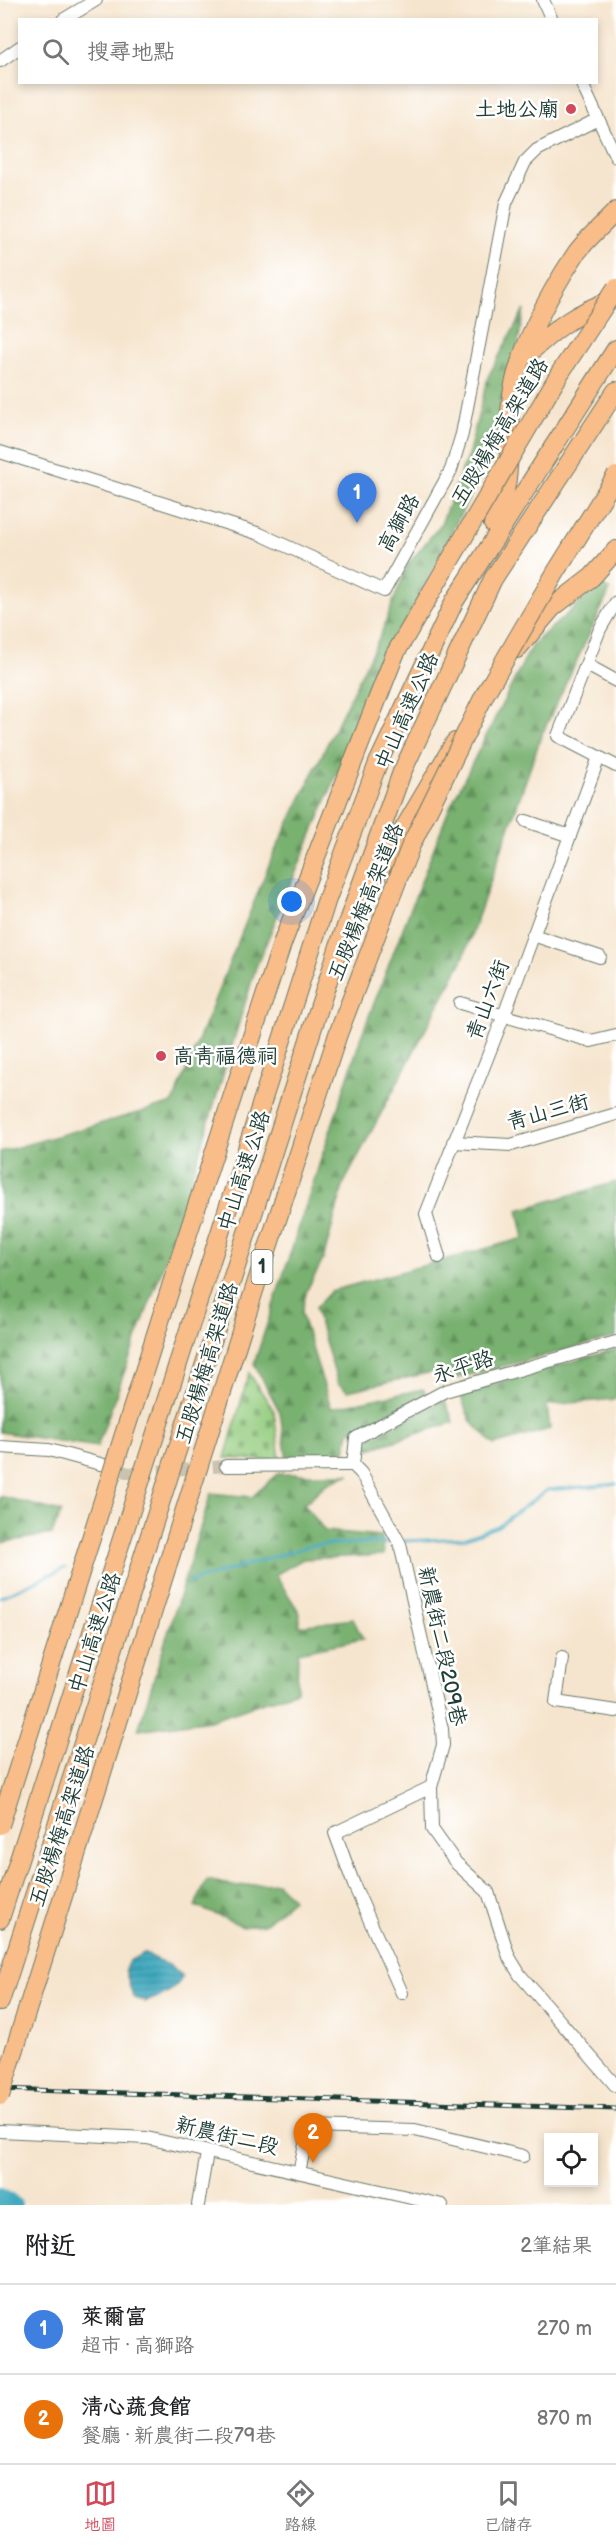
<!DOCTYPE html>
<html lang="zh-TW">
<head>
<meta charset="utf-8">
<style>
	body { margin:0; font-family:"Balsamiq Sans","LXGW WenKai TC",sans-serif; background:#f6f6f6; color:#202124 }
	.controls { position:absolute; right:18px; bottom:18px; display:grid; overflow:hidden; border-radius:0px; box-shadow:0 3px 9px #0003 }
	.controls button { width:54px; height:54px; display:grid; place-items:center; padding:0; border:0; border-bottom:2px solid #e0e0e0; background:#fff; color:#202124; font:30px sans-serif }
	.you { position:absolute; left:292px; top:902px; width:21px; height:21px; margin:-15px; border:4px solid #fff; border-radius:50%; background:#1a73e8; box-shadow:0 0 0 9px #1a73e833 }
	.badge { display:grid; place-items:center; width:39px; height:39px; border-radius:50%; background:#d1495b; color:#fff; font-size:20px; font-weight:700 }
	.pin { position:absolute; translate:-50% -50px; filter:drop-shadow(0 2px 3px #0008) }
	.pin::after { content:''; position:absolute; top:32px; width:21px; height:18px; background:inherit; clip-path:polygon(0 0,100% 0,50% 100%) }
	.list { margin:0; padding:0; list-style:none }
	h2 { display:flex; justify-content:space-between; align-items:center; height:78px; margin:0; padding:0 24px; font-size:26px }
	h2 small { font-size:20px; font-weight:400; color:#757577 }
	.list li { display:grid; grid-template-columns:39px 1fr auto; gap:18px; align-items:center; box-sizing:border-box; height:90px; padding:0 24px; border-top:2px solid #e0e0e0 }
	.list b { display:block; font-size:22px; white-space:nowrap }
	.list p { margin:0; font-size:20px; white-space:nowrap; color:#757577 }
	.list em { font-size:20px; font-style:normal; color:#757577 }
	.icon { flex:none; width:33px; height:33px; fill:none; stroke:currentColor; stroke-width:2; stroke-linecap:round; stroke-linejoin:round }
	.map { position:relative; flex:none; width:616px; height:2205px; overflow:hidden }
	.search { position:absolute; background:#fff; box-shadow:0 3px 9px #0003; left:18px; right:18px; top:18px; height:66px; display:flex; align-items:center; gap:15px; box-sizing:border-box; padding:0 21px; border-radius:0px; color:#757577; font-size:22px }
	.sheet { height:258px; background:#fff }
	nav { display:flex; justify-content:space-around; align-items:center; box-sizing:border-box; height:84px; border-top:2px solid #e0e0e0; background:#fff; font-size:16px; color:#757577 }
	nav a { display:grid; justify-items:center; gap:3px }
	nav .on { color:#d1495b }
	.map>svg:first-child { display:block }
</style>
</head>
<body>
<div class="map">
<svg width="616" height="2205" viewBox="0 0 616 2205">
	<defs>
		<pattern id="forest-firs" width="22" height="20" patternUnits="userSpaceOnUse" patternTransform="scale(1.5)"><rect width="22" height="20" fill="#78b16f"/><path d="M5 1l3.5 6h-7zM16 11l3.5 6h-7z" fill="#62915c"/></pattern>
		<pattern id="cemetery-stones" width="16" height="16" patternUnits="userSpaceOnUse" patternTransform="scale(1.5)"><rect width="16" height="16" fill="#96ce81"/><path d="M2 7V4a2 2 0 0 1 4 0v3zM10 15v-3a2 2 0 0 1 4 0v3z" fill="#7aa86a"/></pattern>
		<pattern id="water-rules" width="6" height="5" patternUnits="userSpaceOnUse" patternTransform="scale(1.5)"><rect width="6" height="5" fill="#40a9bf"/><path d="M0 2.5h6" fill="none" stroke="#358b9c"/></pattern>
	</defs>
	<rect width="100%" height="100%" fill="#fff"/>
	<filter id="ink" filterUnits="userSpaceOnUse"><feTurbulence type="fractalNoise" baseFrequency=".0167" numOctaves="2"/><feDisplacementMap in="SourceGraphic" scale="12" xChannelSelector="R" yChannelSelector="G"/><feConvolveMatrix kernelMatrix="1 2 1 2 8 2 1 2 1" color-interpolation-filters="sRGB"/></filter>
	<filter id="wash" filterUnits="userSpaceOnUse"><feTurbulence type="fractalNoise" baseFrequency=".008" numOctaves="4" result="noise"/><feDisplacementMap in="SourceGraphic" scale="24" xChannelSelector="R" yChannelSelector="G"/><feGaussianBlur stdDeviation="1.35" result="paint"/><feColorMatrix in="noise" values="0 0 0 0 0 0 0 0 0 0 0 0 0 0 0 0 0 1.4 0 .05"/><feComposite in="paint" operator="in"/></filter>
	<g filter="url(#wash)">
		<rect width="100%" height="100%" fill="#f6e5ce"/>
		<g fill="url(#forest-firs)" stroke="#4c7752" stroke-width="1.5">
			<polygon points="524,309 503,432 382,667 256,967 174,1236 97,1447 0,1432 0,1152 173,1103 273,855 381,634 407,566 441,524 469,452 488,377"/>
			<polygon points="601,584 610,590 542,734 463,959 344,1183 323,1260 307,1290 301,1313 331,1408 423,1389 427,1394 349,1432 344,1456 287,1460 280,1412 254,1364 361,1037 449,809 532,645"/>
			<polygon points="616,1182 616,1337 458,1378 437,1371 348,1391 338,1384 315,1308 331,1291 524,1238 518,1210"/>
			<polygon points="616,1349 616,1399 547,1405 550,1429 494,1445 470,1420 460,1394"/>
			<polygon points="444,1400 454,1422 369,1449 364,1441"/>
			<polygon points="277,1474 350,1474 326,1484 304,1504 325,1531 382,1536 384,1555 303,1559 275,1575 300,1613 299,1626 353,1619 363,1639 298,1652 297,1691 210,1720 138,1730 211,1493 252,1497"/>
			<polygon points="0,1496 61,1512 52,1534 0,1543"/>
			<polygon points="207,1880 235,1886 277,1883 293,1899 264,1924 243,1926 195,1906"/>
		</g>
		<polygon fill="url(#cemetery-stones)" stroke="#5a865a" stroke-width="1.5" points="249,1373 274,1411 280,1461 225,1458"/>
		<path fill="url(#water-rules)" stroke="#30737a" stroke-width="1.5" d="M144 1953 173 1967 182 1976C177 1991 159 1997 145 2002L133 1997 125 1969 129 1961Z"/>
		<g fill="none" stroke-linecap="round" stroke-linejoin="round">
			<g stroke="#40a9bf" stroke-width="3">
				<polyline points="404,1541 466,1538 498,1526 547,1490 616,1484"/>
				<polyline points="189,1582 313,1545 394,1542"/>
				<polyline points="0,1597 65,1568"/>
			</g>
			<polyline stroke="#40a9bf" stroke-width="18" points="0,2197 13,2205"/>
		</g>
	</g>
	<g filter="url(#ink)">
		<g fill="none" stroke-linecap="round" stroke-linejoin="round">
			<polyline stroke="#cbc3af" stroke-width="12" stroke-dasharray="12 6" stroke-linecap="butt" points="106,1466 129,1473 226,1466"/>
			<g stroke="#6a786a" stroke-width="14">
				<g id="minor">
					<polyline points="543,0 552,20"/>
					<polyline points="63,20 96,0"/>
					<polyline points="0,61 20,47"/>
					<polyline points="581,82 616,157"/>
					<polyline points="0,452 260,534 384,591 451,470 462,434 506,203 525,162 537,150 598,119"/>
					<polyline points="616,602 600,629 558,736 616,766"/>
					<polyline points="587,665 616,681"/>
					<polyline points="526,821 570,836"/>
					<polyline points="533,935 600,957"/>
					<polyline points="460,1003 591,1041 616,1035"/>
					<polyline points="453,1142 511,1145 616,1114"/>
					<polyline points="439,1257 426,1214 504,1015 599,757"/>
					<polyline points="0,1447 49,1450 104,1465"/>
					<polyline points="353,1465 361,1473 400,1544 442,1729 443,1745 431,1787 432,1829 456,1863 488,1892 509,1957 520,1975 616,2086"/>
					<polyline points="353,1465 356,1438 445,1391 616,1342"/>
					<polyline points="226,1466 353,1465"/>
					<polyline points="562,1658 556,1702 616,1711"/>
					<polyline points="402,1993 354,1885 335,1833 431,1787"/>
					<polyline points="0,2131 147,2138 442,2205"/>
					<polyline points="299,2172 309,2127 415,2130 523,2156"/>
					<polyline points="198,2205 207,2153"/>
				</g>
			</g>
			<g stroke="#6a786a" stroke-width="20">
				<g id="highway">
					<path d="M528 354C557 327 576 313 614 299"/>
					<path d="M493 524C515 481 506 447 511 402 516 354 549 294 575 255 586 239 603 225 616 211"/>
					<polyline points="517,649 553,607 592,577 616,550"/>
					<polyline points="373,881 455,742"/>
					<polyline points="0,1919 327,899 378,763 454,602 616,349"/>
					<polyline points="0,2002 339,946 402,772 493,579 616,391"/>
				</g>
			</g>
			<use href="#minor" stroke="#fff" stroke-width="12"/>
			<use href="#highway" stroke="#f8bd89" stroke-width="18"/>
			<g stroke="#1f3d34" stroke-width="5">
				<polyline id="rail" points="0,2089 616,2109"/>
			</g>
			<use href="#rail" stroke="#fff" stroke-width="3" stroke-dasharray="9" stroke-linecap="butt"/>
			<g stroke="#6a786a" stroke-width="20" stroke-linecap="butt">
				<g id="highway-bridge">
					<polyline points="0,1825 181,1255 282,944 395,654 560,373 616,288"/>
					<polyline points="0,2096 258,1278 338,1034 411,845 485,694 556,572 616,476"/>
				</g>
			</g>
			<use href="#highway-bridge" stroke="#f8bd89" stroke-width="18"/>
		</g>
	</g>
	<g fill="#d1495b" stroke="#fff" stroke-width="2">
		<circle cx="571" cy="109" r="6"/>
		<circle cx="161" cy="1056" r="6"/>
	</g>
	<g text-anchor="middle" dominant-baseline="central" stroke-width="5" stroke-linejoin="round" paint-order="stroke">
		<rect fill="#fff" stroke="#627771" stroke-width="1.5" x="251.5" y="1250" width="21" height="34" rx="4.5"/>
		<g font-size="20" font-weight="bold" fill="#1f3d34">
			<text x="262" y="1267">1</text>
		</g>
		<g font-size="21" fill="#1f3d34" stroke="#fff" text-anchor="end">
			<text x="559" y="109">土地公廟</text>
			<text x="173" y="1056" text-anchor="start">高青福德祠</text>
		</g>
		<g font-size="21" fill="#1f3d34" stroke="#fff">
			<text transform="translate(500 432) rotate(-59)">五股楊梅高架道路</text>
			<text transform="translate(399 523) rotate(-61)">高獅路</text>
			<text transform="translate(407 711) rotate(-66)">中山高速公路</text>
			<text transform="translate(366 902) rotate(-68)">五股楊梅高架道路</text>
			<text transform="translate(488 1000) rotate(-69)">青山六街</text>
			<text transform="translate(548 1112) rotate(-15)">青山三街</text>
			<text transform="translate(244 1171) rotate(-72)">中山高速公路</text>
			<text transform="translate(207 1363) rotate(-73)">五股楊梅高架道路</text>
			<text transform="translate(463 1367) rotate(-18)">永平路</text>
			<text transform="translate(95 1633) rotate(-72)">中山高速公路</text>
			<text transform="translate(442 1646) rotate(78)">新農街二段209巷</text>
			<text transform="translate(62 1826) rotate(-72)">五股楊梅高架道路</text>
			<text transform="translate(227 2136) rotate(13)">新農街二段</text>
		</g>
	</g>
</svg>
<div class="controls">
<button><svg class="icon" aria-label="locate" viewBox="0 0 24 24"><circle cx="12" cy="12" r="6"/><path d="M12 2v4M12 18v4M2 12h4M18 12h4"/></svg></button>
</div>
<div class="you"></div>
<div class="pin badge" style="left:357px;top:523px;background:#3f7fe0">1</div>
<div class="pin badge" style="left:313px;top:2163px;background:#e8710a">2</div>
<div class="search"><svg class="icon" aria-label="search" viewBox="0 0 24 24"><circle cx="10" cy="10" r="6"/><path d="M15 15l6 6"/></svg>搜尋地點</div>
</div>
<section class="sheet">
<h2>附近<small>2筆結果</small></h2>
<ul class="list">
<li><span class="badge" style="background:#3f7fe0">1</span><div><b>萊爾富</b><p>超市 · 高獅路</p></div><em>270 m</em></li>
<li><span class="badge" style="background:#e8710a">2</span><div><b>清心蔬食館</b><p>餐廳 · 新農街二段79巷</p></div><em>870 m</em></li>
</ul>
</section>
<nav>
<a class="on"><svg class="icon" aria-label="map" viewBox="0 0 24 24"><path d="M3 6l6-2 6 2 6-2v14l-6 2-6-2-6 2zM9 4v14M15 6v14"/></svg>地圖</a>
<a><svg class="icon" aria-label="directions" viewBox="0 0 24 24"><path d="M12 3l9 9-9 9-9-9zM9 14v-3h6M13 9l2 2-2 2"/></svg>路線</a>
<a><svg class="icon" aria-label="saved" viewBox="0 0 24 24"><path d="M7 4h10v16l-5-4-5 4z"/></svg>已儲存</a>
</nav>
</body>
</html>
